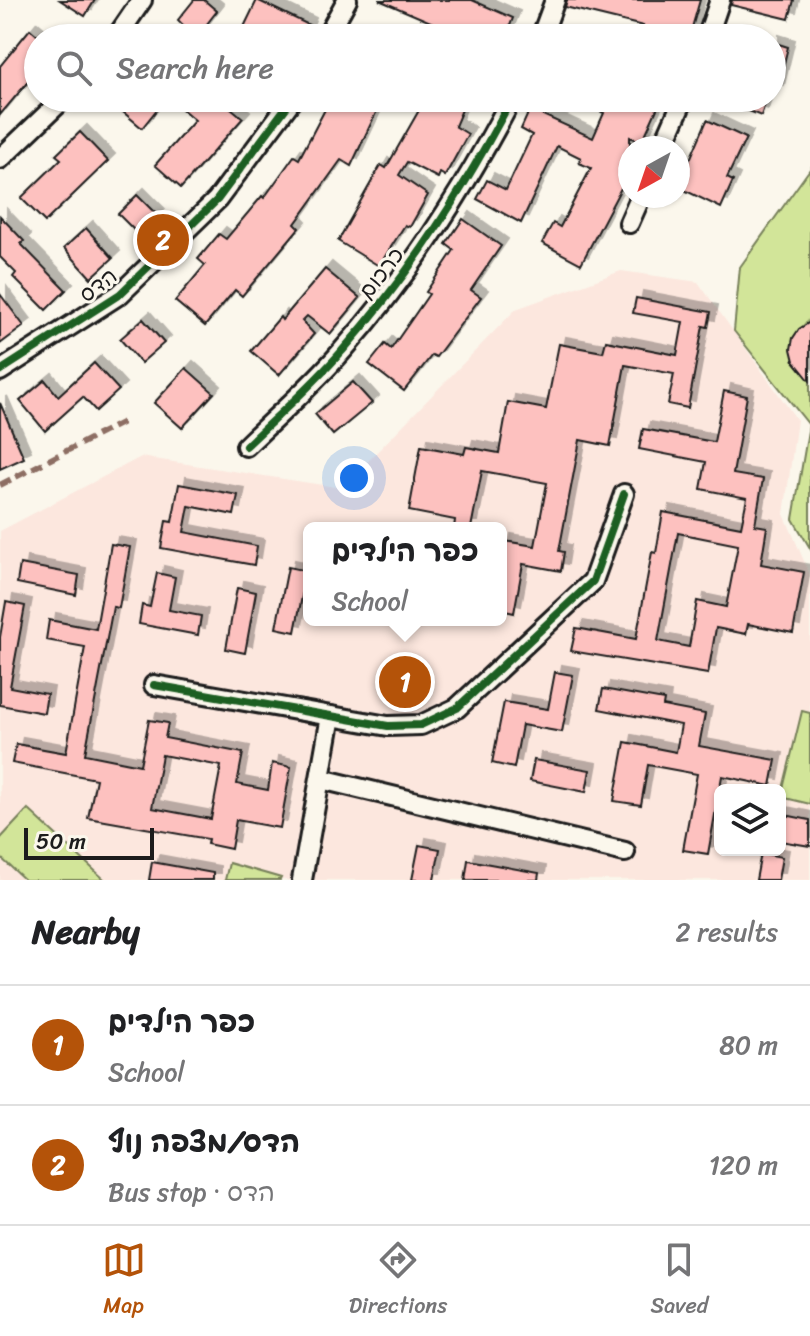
<!DOCTYPE html>
<html lang="en">
<head>
<meta charset="utf-8">
<style>
	body { margin:0; font-family:Sriracha,"Playpen Sans Hebrew",sans-serif; background:#f6f6f6; color:#202124 }
	.controls { position:absolute; right:24px; bottom:24px; display:grid; overflow:hidden; border-radius:12px; box-shadow:0 2px 6px #0004 }
	.controls button { width:72px; height:72px; display:grid; place-items:center; padding:0; border:0; border-bottom:2px solid #e0e0e0; background:#fff; color:#202124; font:40px sans-serif }
	.compass { position:absolute; left:618px; top:136px; width:72px; height:72px; border-radius:50%; background:#fff; box-shadow:0 2px 6px #0004; rotate:220deg }
	.scale { position:absolute; left:24px; bottom:20px; width:130px; box-sizing:border-box; padding-left:8px; border:4px solid #1c1c1c; border-top:0; font-size:22px; line-height:28px; white-space:nowrap; color:#1c1c1c; -webkit-text-stroke:6px #fbf7ec; paint-order:stroke }
	.you { position:absolute; left:354px; top:478px; width:28px; height:28px; margin:-20px; border:6px solid #fff; border-radius:50%; background:#1a73e8; box-shadow:0 0 0 12px #1a73e833 }
	.badge { display:grid; place-items:center; width:52px; height:52px; border-radius:50%; background:#b45309; color:#fff; font-size:26px; font-weight:700 }
	.pin { position:absolute; translate:-50% -50%; border:4px solid #fff; box-shadow:0 2px 8px #0006 }
	.popup { position:absolute; left:303px; top:522px; width:204px; height:104px; box-sizing:border-box; display:grid; place-content:center; border-radius:12px; background:#fff; filter:drop-shadow(0 2px 6px #0005); font-size:26px; white-space:nowrap; color:#757577 }
	.popup b { font-size:30px; color:#202124 }
	.popup::after { content:''; position:absolute; left:50%; top:100%; margin-left:-16px; border:16px solid transparent; border-top-color:#fff }
	.list { margin:0; padding:0; list-style:none }
	h2 { display:flex; justify-content:space-between; align-items:center; height:104px; margin:0; padding:0 32px; font-size:34px }
	h2 small { font-size:26px; font-weight:400; color:#757577 }
	.list li { display:grid; grid-template-columns:52px 1fr auto; gap:24px; align-items:center; box-sizing:border-box; height:120px; padding:0 32px; border-top:2px solid #e0e0e0 }
	.list b { display:block; font-size:30px; white-space:nowrap }
	.list p { margin:0; font-size:26px; white-space:nowrap; color:#757577 }
	.list em { font-size:26px; font-style:normal; color:#757577 }
	.icon { flex:none; width:44px; height:44px; fill:none; stroke:currentColor; stroke-width:2; stroke-linecap:round; stroke-linejoin:round }
	.map { position:relative; flex:none; width:810px; height:880px; overflow:hidden }
	.search { position:absolute; background:#fff; box-shadow:0 2px 6px #0004; left:24px; right:24px; top:24px; height:88px; display:flex; align-items:center; gap:20px; box-sizing:border-box; padding:0 28px; border-radius:44px; color:#757577; font-size:30px }
	.sheet { height:344px; background:#fff }
	nav { display:flex; justify-content:space-around; align-items:center; box-sizing:border-box; height:112px; border-top:2px solid #e0e0e0; background:#fff; font-size:22px; color:#757577 }
	nav a { display:grid; justify-items:center; gap:4px }
	nav .on { color:#b45309 }
	.map>svg:first-child { display:block }
</style>
</head>
<body>
<div class="map">
<svg width="810" height="880" viewBox="0 0 810 880">
	<defs>
		<filter id="shadow"><feDropShadow dx="7" dy="-7" stdDeviation="0" flood-color="#0004"/></filter>
	</defs>
	<rect width="100%" height="100%" fill="#fbf7ec"/>
	<filter id="ink" filterUnits="userSpaceOnUse"><feTurbulence type="fractalNoise" baseFrequency=".0125" numOctaves="2"/><feDisplacementMap in="SourceGraphic" scale="16" xChannelSelector="R" yChannelSelector="G"/><feConvolveMatrix kernelMatrix="1 2 1 2 8 2 1 2 1" color-interpolation-filters="sRGB"/></filter>
	<g filter="url(#ink)">
		<path fill="#fce7de" fill-rule="evenodd" d="M621 271 698 282 797 420 784 514 810 575V880H0V531L141 457 342 488 516 309ZM309 528H501V620H309ZM720 790H780V850H720Z"/>
		<g fill="#d2e599" stroke="#77805a" stroke-width="2">
			<polygon points="810,169 810,548 793,519 809,425 734,331 740,267"/>
			<polygon points="802,711 810,713 810,804 781,797"/>
			<polygon points="28,809 105,880 25,880 0,857 0,839"/>
			<polygon points="229,863 281,878 280,880 225,880"/>
		</g>
		<g fill="#fdc1bf" stroke="#1c1c1c" stroke-width="2" fill-rule="evenodd" filter="url(#shadow)">
			<polygon points="60,0 95,0 85,16"/>
			<polygon points="194,0 204,0 217,11 196,38 174,38 184,26 178,20"/>
			<polygon points="257,0 309,25 303,38 263,38 243,29"/>
			<polygon points="379,0 472,0 513,18 505,38 468,38"/>
			<polygon points="567,0 700,0 689,38 639,38 643,26 565,7"/>
			<polygon points="732,0 794,0 789,19 731,5"/>
			<polygon points="30,29 38,36 38,70 0,115 0,66"/>
			<polygon points="772,42 788,47 777,92 772,91"/>
			<polygon points="122,98 166,98 142,128 116,106"/>
			<polygon points="191,98 219,98 243,118 181,188 155,165 195,120 182,109"/>
			<polygon points="331,98 383,98 351,166 341,160 295,224 299,228 242,296 235,290 205,326 175,301 205,265 198,259 219,234 226,239 262,196 264,198 294,156 299,159"/>
			<polygon points="426,98 467,98 455,126 468,134 445,176 440,173 438,178 407,162 399,175 428,195 410,227 405,225 379,266 338,241 381,165 386,168"/>
			<polygon points="572,98 662,98 642,142 630,137 630,171 581,264 542,243 553,223 560,227 591,168 579,163 581,158 557,146 521,223 477,199 487,180 506,190 532,135 521,129 530,109 593,138 604,113"/>
			<polygon points="717,98 767,98 761,116"/>
			<polygon points="707,120 746,138 727,178 733,181 721,208 678,187"/>
			<polygon points="80,132 108,161 45,222 21,198 61,159 56,155"/>
			<polygon points="137,195 158,216 139,235 118,214"/>
			<polygon points="0,216 24,241 21,244 66,290 46,310 13,277 16,273 0,257"/>
			<polygon points="463,219 501,246 471,290 481,297 436,357 432,355 404,391 369,364 385,344 391,349 429,294 426,292 454,250 446,244"/>
			<polygon points="86,228 113,258 91,278 64,248"/>
			<polygon points="325,269 360,298 330,334 307,316 302,321 314,334 279,375 251,351 280,317 282,320"/>
			<polygon points="0,294 24,326 0,344"/>
			<polygon points="636,298 711,312 708,327 703,326 688,408 668,404 674,374 625,365 610,446 580,440 559,551 564,552 561,571 523,564 514,613 501,610 501,559 504,541 535,546 547,483 482,471 471,528 454,528 455,520 409,511 421,446 464,454 466,447 499,453 508,402 546,409 559,344 603,352 606,341 677,355 683,322 633,313"/>
			<polygon points="143,319 164,343 141,363 120,339"/>
			<polygon points="810,322 810,381 794,361 791,349 793,338 799,329"/>
			<polygon points="94,363 119,390 96,411 83,397 45,431 20,401 45,380 58,396"/>
			<polygon points="186,368 214,393 182,428 154,403"/>
			<polygon points="353,382 372,403 333,435 315,414"/>
			<path d="M724 391 747 396 733 474 763 479 755 525 767 527 761 564 804 572 793 633 748 624 746 634 716 628 708 674 571 651 576 628 636 639 652 552 656 553 663 512 741 527 747 498 701 489 706 462 639 449 643 429 714 442ZM678 533 738 545 726 607 697 601 689 647 658 641Z"/>
			<polygon points="0,403 24,458 0,469"/>
			<polygon points="179,484 238,495 234,515 189,506 184,532 257,546 254,565 161,548 166,521 172,522"/>
			<path d="M111 544 130 547 119 608 113 607 85 754 140 765 149 720 168 723 165 738 243 753 237 784 268 790 272 763 291 767 280 828 236 820 231 849 207 844 208 839 88 818 96 779 12 763 16 744 66 753 85 647 46 640 49 620 96 629ZM162 755 221 766 211 819 152 808Z"/>
			<polygon points="20,564 79,575 76,595 17,583"/>
			<polygon points="288,567 307,571 295,632 276,628"/>
			<polygon points="157,573 175,577 169,610 201,616 198,635 139,624 142,605 150,607"/>
			<polygon points="237,588 256,592 245,653 226,649"/>
			<polygon points="6,602 25,606 10,687 47,694 44,713 0,705 0,637"/>
			<polygon points="555,672 573,675 562,732 522,725 514,768 492,763 504,702 548,709"/>
			<polygon points="603,689 664,700 663,706 705,714 699,746 776,760 771,786 722,776 708,854 683,850 697,774 648,765 641,805 614,801 625,742 676,752 681,725 599,709"/>
			<polygon points="534,760 590,770 586,792 530,781"/>
			<polygon points="780,814 810,820 810,846 780,841"/>
			<polygon points="419,845 440,849 434,880 412,880"/>
			<polygon points="761,853 782,857 778,880 756,880"/>
			<polygon points="468,860 539,873 538,880 465,880"/>
			<polygon points="152,862 213,873 213,880 149,880"/>
		</g>
		<g fill="none" stroke-linecap="round" stroke-linejoin="round">
			<g stroke="#1c1c1c" stroke-width="24">
				<g id="street">
					<polyline points="116,38 142,0"/>
					<polyline points="326,38 347,0"/>
					<polyline points="541,38 555,0"/>
					<polyline points="707,38 720,0"/>
					<polyline points="662,148 684,98"/>
					<polyline points="0,159 64,98"/>
					<polyline points="629,223 641,196"/>
					<polyline points="0,371 120,294 217,200 293,98"/>
					<path d="M246 446C278 415 313 385 342 351 410 275 465 188 512 98"/>
					<polyline points="154,685 388,726 421,725 457,708 593,581 624,494"/>
					<polyline points="321,779 625,852"/>
					<polyline points="302,880 331,716"/>
				</g>
			</g>
			<use href="#street" stroke="#fbf7ec" stroke-width="18"/>
			<polyline stroke="#8d6e63" stroke-width="6" stroke-dasharray="12 6" stroke-linecap="butt" points="0,485 125,421"/>
			<g stroke="#fbf7ec" stroke-width="13">
				<g id="cycleway">
					<polyline points="0,371 120,294 217,200 293,98"/>
					<path d="M246 446C278 415 313 385 342 351 410 275 465 188 512 98"/>
					<polyline points="154,685 388,726 421,725 457,708 593,581 624,494"/>
				</g>
			</g>
			<use href="#cycleway" stroke="#1b5e20" stroke-width="8"/>
		</g>
	</g>
	<g text-anchor="middle" dominant-baseline="central" stroke-width="6" stroke-linejoin="round" paint-order="stroke">
		<g font-size="22" fill="#1c1c1c" stroke="#fbf7ec">
			<text transform="translate(381 273) rotate(-52)">כרכום</text>
			<text transform="translate(98 285) rotate(-37)">הדס</text>
		</g>
	</g>
</svg>
<div class="controls">
<button><svg class="icon" aria-label="layers" viewBox="0 0 24 24"><path d="M12 4l9 5-9 5-9-5zM3 14l9 5 9-5"/></svg></button>
</div>
<svg class="compass" viewBox="-18 -18 36 36"><path d="M0-13l5 13h-10z" fill="#e53935"/><path d="M0 13l5-13h-10z" fill="#757577"/></svg>
<div class="scale">50 m</div>
<div class="you"></div>
<div class="pin badge" style="left:405px;top:682px">1</div>
<div class="popup"><b>כפר הילדים</b>School</div>
<div class="pin badge" style="left:163px;top:240px">2</div>
<div class="search"><svg class="icon" aria-label="search" viewBox="0 0 24 24"><circle cx="10" cy="10" r="6"/><path d="M15 15l6 6"/></svg>Search here</div>
</div>
<section class="sheet">
<h2>Nearby<small>2 results</small></h2>
<ul class="list">
<li><span class="badge">1</span><div><b>כפר הילדים</b><p>School</p></div><em>80 m</em></li>
<li><span class="badge">2</span><div><b>הדס/מצפה נוף</b><p>Bus stop · הדס</p></div><em>120 m</em></li>
</ul>
</section>
<nav>
<a class="on"><svg class="icon" aria-label="map" viewBox="0 0 24 24"><path d="M3 6l6-2 6 2 6-2v14l-6 2-6-2-6 2zM9 4v14M15 6v14"/></svg>Map</a>
<a><svg class="icon" aria-label="directions" viewBox="0 0 24 24"><path d="M12 3l9 9-9 9-9-9zM9 14v-3h6M13 9l2 2-2 2"/></svg>Directions</a>
<a><svg class="icon" aria-label="saved" viewBox="0 0 24 24"><path d="M7 4h10v16l-5-4-5 4z"/></svg>Saved</a>
</nav>
</body>
</html>
